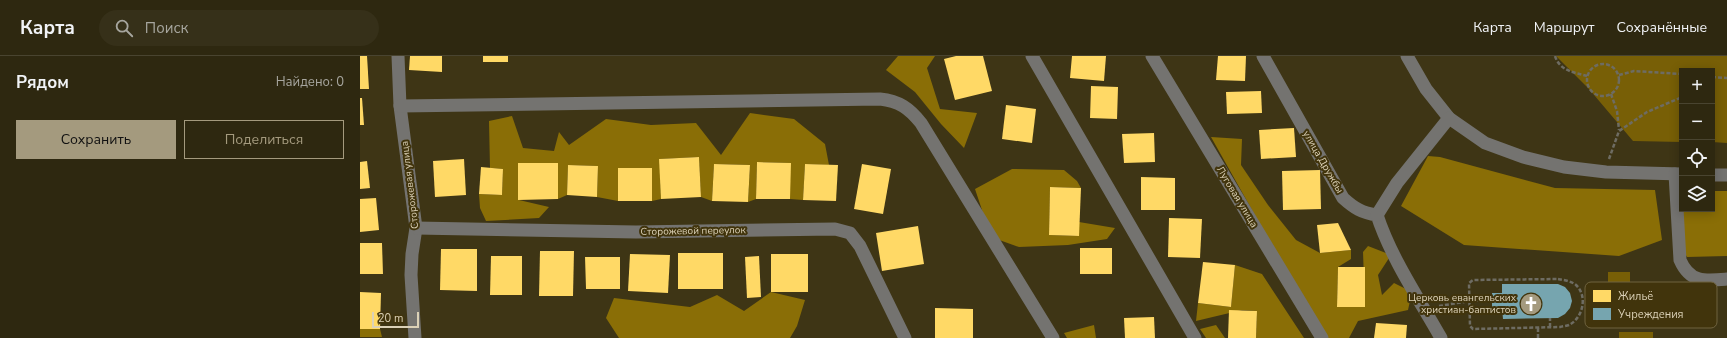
<!DOCTYPE html>
<html lang="ru">
<head>
<meta charset="utf-8">
<style>
	body { margin:0; font-family:"Nunito Sans",sans-serif; background:#363019; color:#f1f3f6 }
	.controls { position:absolute; right:12px; top:12px; display:grid; overflow:hidden; border-radius:0px; box-shadow:0 2px 10px #0003 }
	.controls button { width:36px; height:36px; display:grid; place-items:center; padding:0; border:0; border-bottom:1px solid #494430; background:#2e2810; color:#f1f3f6; font:20px sans-serif }
	.scale { position:absolute; left:12px; bottom:10px; width:47px; box-sizing:border-box; padding-left:4px; border:2px solid #dbd1b7; border-top:0; font-size:11px; line-height:14px; white-space:nowrap; color:#dbd1b7; -webkit-text-stroke:3px #41340c; paint-order:stroke }
	.list { margin:0; padding:0; list-style:none }
	h2 { display:flex; justify-content:space-between; align-items:center; height:52px; margin:0; padding:0 16px; font-size:17px }
	h2 small { font-size:13px; font-weight:400; color:#a7a69f }
	.actions { display:flex; gap:8px; padding:12px 16px }
	.actions a { flex:1; padding:9px 0; border:1px solid #a49a7e; border-radius:0px; text-align:center; font-size:14px; color:#a49a7e }
	.actions .main { background:#a49a7e; color:#111 }
	.icon { flex:none; width:22px; height:22px; fill:none; stroke:currentColor; stroke-width:2; stroke-linecap:round; stroke-linejoin:round }
	.map { position:relative; flex:none; width:1367px; height:282px; overflow:hidden }
	header { display:flex; align-items:center; gap:24px; box-sizing:border-box; height:56px; padding:0 20px; background:#2e2810; border-bottom:1px solid #494430 }
	header strong { font-size:19px }
	nav { display:flex; gap:22px; margin-inline-start:auto; font-size:14px }
	.search { width:280px; height:36px; background:#363019; display:flex; align-items:center; gap:10px; box-sizing:border-box; padding:0 14px; border-radius:22px; color:#a7a69f; font-size:15px }
	main { display:flex }
	aside { flex:1; background:#2e2810 }
	.map>svg:first-child { display:block }
</style>
</head>
<body>
<header>
<strong>Карта</strong>
<div class="search"><svg class="icon" aria-label="search" viewBox="0 0 24 24"><circle cx="10" cy="10" r="6"/><path d="M15 15l6 6"/></svg>Поиск</div>
<nav><a>Карта</a><a>Маршрут</a><a>Сохранённые</a></nav>
</header>
<main>
<aside>
<h2>Рядом<small>Найдено: 0</small></h2>
<ul class="list">
</ul>
<div class="actions"><a class="main">Сохранить</a><a>Поделиться</a></div>
</aside>
<div class="map">
<svg width="1367" height="282" viewBox="0 0 1367 282">
	<rect width="100%" height="100%" fill="#3e3515"/>
	<g fill="#785f06">
		<polygon points="1196,0 1367,0 1367,87 1352,86 1352,15 1322,15 1322,86 1273,85 1229,33"/>
		<rect x="1248" y="216" width="22" height="44"/>
		<rect x="1259" y="276" width="34" height="6"/>
	</g>
	<g fill="#8a6e06">
		<polygon points="538,0 575,0 567,12 580,53 617,57 604,92 581,68 555,36 526,14"/>
		<polygon points="390,57 434,63 465,88 469,109 445,108 443,144 430,143 430,107 397,106 396,143 388,146 390,109 354,108 352,145 341,141 339,101 300,103 301,143 292,145 292,112 258,112 258,145 237,141 238,110 208,109 207,139 198,143 198,107 159,144 189,151 179,162 126,165 120,152 119,138 142,139 143,113 130,112 129,65 152,60 163,92 194,95 199,76 209,89 246,63 291,69 336,67 361,99"/>
		<polygon points="851,81 882,83 881,109 908,149 936,184 960,197 991,194 991,203 978,211 977,251 1005,251 1003,196 1008,190 1031,199 1018,219 1022,239 1034,227 1052,236 1048,254 998,265 989,282 964,282"/>
		<polygon points="1068,100 1080,101 1195,132 1295,134 1302,184 1259,200 1104,189 1041,150"/>
		<polygon points="652,113 704,114 717,125 721,132 690,131 689,179 719,180 719,166 755,172 747,183 708,189 659,191 631,181 615,133"/>
		<polygon points="1352,135 1367,135 1367,200 1327,201 1314,178 1322,153 1352,153"/>
		<polygon points="875,209 902,218 944,282 896,282 897,255 882,254 836,265 838,247 871,251"/>
		<polygon points="411,236 445,244 437,270 430,282 259,282 246,262 254,242 330,251 357,239 384,255"/>
		<polygon points="734,269 736,282 707,282 704,277"/>
		<polygon points="856,269 865,282 846,282 840,273"/>
		<polygon points="0,273 20,273 22,281 0,281"/>
	</g>
	<g fill="#ffd966">
		<polygon points="0,0 7,0 9,33 0,33"/>
		<polygon points="50,0 82,0 82,16 49,14"/>
		<rect x="123" y="0" width="25" height="6"/>
		<polygon points="596,0 623,0 632,35 595,44 584,3"/>
		<polygon points="712,0 746,0 744,25 710,22"/>
		<polygon points="858,0 886,0 885,25 856,24"/>
		<polygon points="731,30 758,31 757,63 730,62"/>
		<polygon points="901,35 902,57 867,58 866,36"/>
		<polygon points="0,42 2,42 4,69 0,69"/>
		<polygon points="646,49 676,53 672,87 642,83"/>
		<polygon points="934,72 936,101 901,103 899,74"/>
		<polygon points="794,77 795,106 764,107 762,78"/>
		<polygon points="339,101 341,141 301,143 299,103"/>
		<polygon points="104,103 106,139 75,141 73,105"/>
		<polygon points="7,105 10,132 0,133 0,106"/>
		<polygon points="397,106 431,107 430,143 396,143"/>
		<polygon points="158,107 198,107 198,143 158,144"/>
		<polygon points="354,108 390,109 388,146 352,145"/>
		<polygon points="445,108 478,109 476,145 443,144"/>
		<polygon points="502,108 531,113 523,158 494,153"/>
		<polygon points="208,109 238,110 237,141 207,139"/>
		<polygon points="121,111 143,113 142,139 119,138"/>
		<rect x="258" y="112" width="34" height="33"/>
		<polygon points="960,114 961,153 923,154 922,115"/>
		<polygon points="781,121 815,122 815,154 781,154"/>
		<polygon points="690,131 721,132 719,180 689,179"/>
		<polygon points="16,142 19,174 0,176 0,143"/>
		<polygon points="809,162 842,163 840,202 808,201"/>
		<polygon points="978,167 991,194 960,197 957,169"/>
		<polygon points="558,170 564,208 522,215 516,177"/>
		<polygon points="0,187 22,187 23,218 0,218"/>
		<rect x="720" y="192" width="32" height="26"/>
		<polygon points="81,193 117,193 117,235 80,234"/>
		<polygon points="180,195 214,195 213,240 179,240"/>
		<rect x="318" y="197" width="45" height="36"/>
		<polygon points="270,198 310,199 308,237 268,235"/>
		<rect x="411" y="198" width="37" height="38"/>
		<polygon points="131,200 162,200 162,239 130,239"/>
		<polygon points="399,200 401,241 387,242 385,201"/>
		<polygon points="225,201 260,201 260,233 226,233"/>
		<polygon points="843,206 875,209 871,251 838,247"/>
		<polygon points="978,211 1005,211 1005,251 977,251"/>
		<polygon points="0,236 21,237 20,273 0,273"/>
		<polygon points="575,252 613,253 613,282 575,282"/>
		<polygon points="869,254 897,255 896,282 868,282"/>
		<polygon points="794,261 795,282 765,282 764,262"/>
		<polygon points="1016,267 1047,269 1046,282 1014,282"/>
	</g>
	<polygon fill="#76a5af" points="1142,228 1198,228 1205,231 1210,237 1212,245 1210,252 1205,258 1198,262 1143,263 1142,252 1132,252 1132,237 1142,237"/>
	<g fill="none" stroke-linecap="round" stroke-linejoin="round">
		<g stroke="#6e6c62" stroke-width="2.5" stroke-dasharray="4 2" stroke-linecap="butt">
			<path d="M1195 0C1200 15 1213 16 1227 20"/>
			<circle cx="1243" cy="24" r="16"/>
			<polyline points="1259,19 1274,15 1322,18"/>
			<polyline points="1352,21 1367,22"/>
			<polyline points="1251,38 1257,55 1259,74"/>
			<polyline points="1249,103 1259,75 1287,56 1320,42"/>
			<path d="M1198 223C1204 224 1211 225 1216 229 1228 240 1223 262 1209 269 1206 270 1203 270 1200 271L1113 273 1110 270 1109 227 1113 224Z"/>
			<polyline points="1079,250 1110,245 1132,244"/>
			<polyline points="1190,271 1190,262"/>
			<polyline points="1178,282 1178,271"/>
		</g>
		<g stroke="#747370" stroke-width="13">
			<polyline points="38,0 40,50 56,172 52,198 51,219 55,282"/>
			<polyline points="672,0 835,282"/>
			<polyline points="792,0 962,282"/>
			<path d="M903 0 983 142C994 152 1002 157 1017 159 1031 202 1059 243 1081 282"/>
			<polyline points="1047,0 1066,33 1089,62 1125,87 1163,101 1204,111 1246,116 1322,118"/>
			<path d="M40 50 520 43C539 45 549 52 561 67L693 282"/>
			<path d="M1315 118 1320 204C1330 227 1345 225 1367 223"/>
			<polyline points="1352,119 1367,119"/>
			<polyline points="1017,159 1037,127 1089,62"/>
			<polyline points="56,172 276,176 475,173 490,177 500,190 545,282"/>
		</g>
	</g>
	<defs>
		<g id="church-disc" transform="scale(1.15)"><circle r="9.5" fill="#a49a7e" stroke="#41340c"/><path d="M-1.2-6h2.4v3.5h3.3v2.4h-3.3V6h-2.4V-.1h-3.3v-2.4h3.3Z" fill="#fff"/></g>
	</defs>
	<g fill-rule="evenodd">
		<use href="#church-disc" x="1171" y="248"/>
	</g>
	<g text-anchor="middle" dominant-baseline="central" stroke-width="4" stroke-linejoin="round" paint-order="stroke">
		<g font-size="10" fill="#dbd1b7" stroke="#41340c">
			<text transform="translate(963 106) rotate(60)">улица Дружбы</text>
			<text transform="translate(50 129) rotate(-97)">Сторожевая улица</text>
			<text transform="translate(877 141) rotate(59)">Луговая улица</text>
			<text transform="translate(333 175) rotate(-1)">Сторожевой переулок</text>
		</g>
		<g font-size="10" fill="#dbd1b7" stroke="#41340c" text-anchor="end">
			<text x="1156" y="242">Церковь евангельских<tspan x="1156" dy="12">христиан-баптистов</tspan></text>
		</g>
	</g>
	<rect x="1225" y="226" width="132" height="46" rx="6" fill="#41340c" stroke="#6f633f" stroke-width="1"/>
	<rect x="1233" y="234" width="18" height="12" fill="#ffd966"/>
	<rect x="1233" y="252" width="18" height="12" fill="#76a5af"/>
	<g font-size="11" fill="#dbd1b7">
		<text x="1258" y="244">Жильё</text>
		<text x="1258" y="262">Учреждения</text>
	</g>
</svg>
<div class="controls">
<button>+</button>
<button>−</button>
<button><svg class="icon" aria-label="locate" viewBox="0 0 24 24"><circle cx="12" cy="12" r="6"/><path d="M12 2v4M12 18v4M2 12h4M18 12h4"/></svg></button>
<button><svg class="icon" aria-label="layers" viewBox="0 0 24 24"><path d="M12 4l9 5-9 5-9-5zM3 14l9 5 9-5"/></svg></button>
</div>
<div class="scale">20 m</div>
</div>
</main>
</body>
</html>
